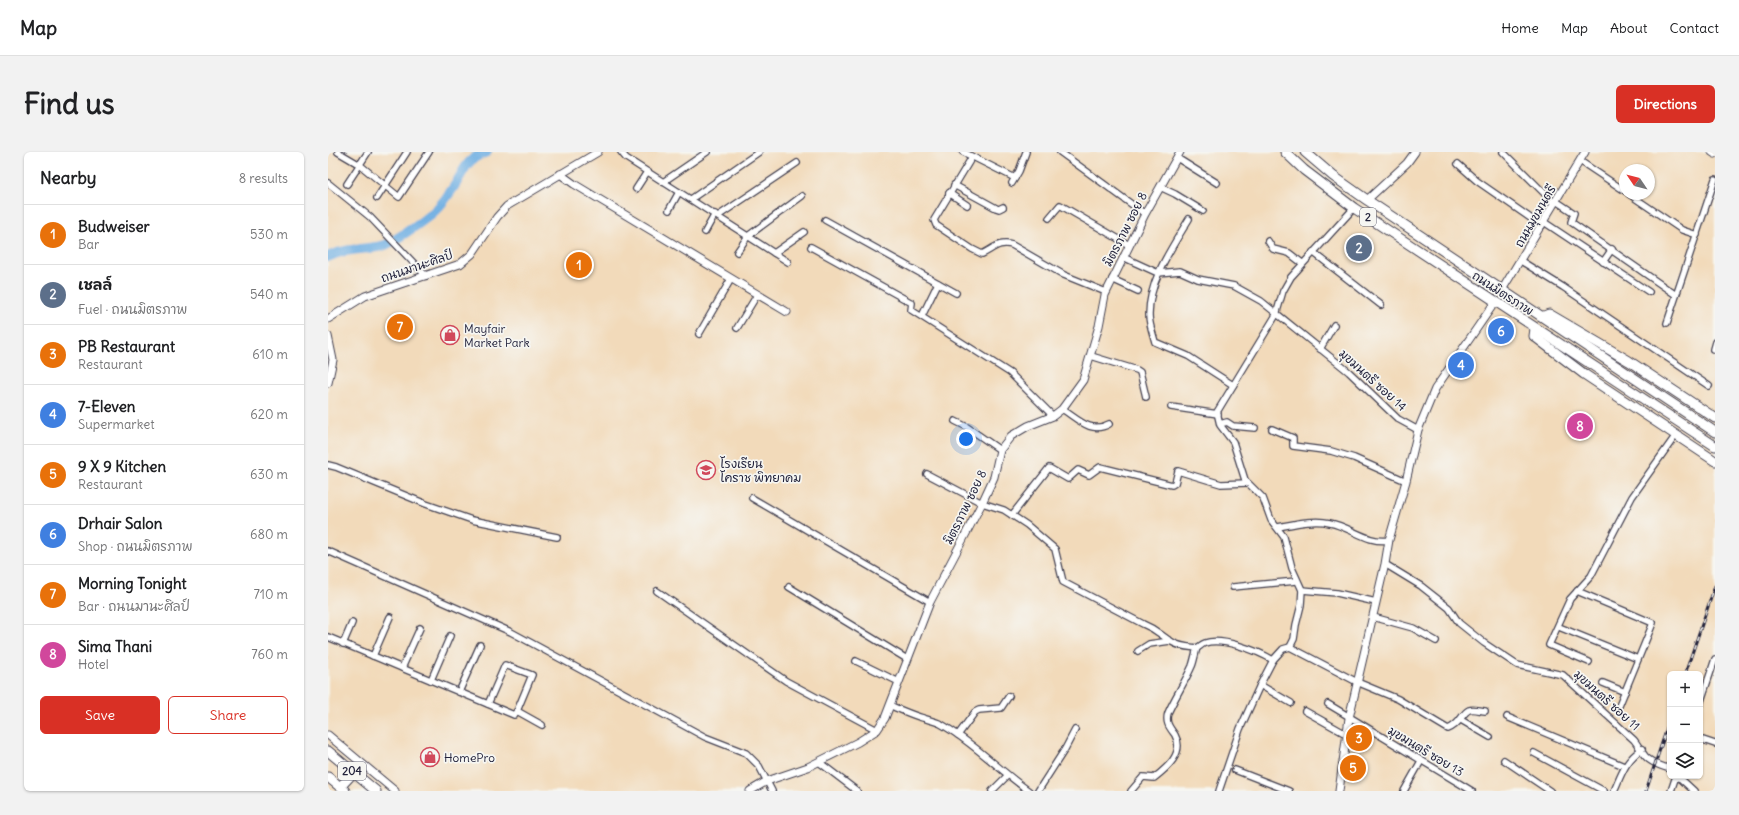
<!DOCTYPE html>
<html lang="en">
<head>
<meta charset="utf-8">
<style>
	body { margin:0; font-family:Delius,"Playpen Sans Thai",sans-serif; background:#f2f2f2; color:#202124 }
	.controls { position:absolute; right:12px; bottom:12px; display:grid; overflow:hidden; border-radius:6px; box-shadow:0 1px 3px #0004 }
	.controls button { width:36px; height:36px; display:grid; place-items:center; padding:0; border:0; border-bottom:1px solid #e0e0e0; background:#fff; color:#202124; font:20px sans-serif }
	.compass { position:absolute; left:1291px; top:12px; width:36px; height:36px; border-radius:50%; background:#fff; box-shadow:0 1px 3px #0004; rotate:305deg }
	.you { position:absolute; left:638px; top:287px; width:14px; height:14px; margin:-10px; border:3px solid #fff; border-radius:50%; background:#1a73e8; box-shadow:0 0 0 6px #1a73e833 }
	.badge { display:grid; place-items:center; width:26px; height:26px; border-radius:50%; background:#d93025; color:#fff; font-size:13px; font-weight:700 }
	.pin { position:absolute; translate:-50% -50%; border:2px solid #fff; box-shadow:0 1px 4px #0006 }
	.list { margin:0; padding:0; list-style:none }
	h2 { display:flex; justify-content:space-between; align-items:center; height:52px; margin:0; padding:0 16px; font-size:17px }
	h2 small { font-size:13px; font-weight:400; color:#757577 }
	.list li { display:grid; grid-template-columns:26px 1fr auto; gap:12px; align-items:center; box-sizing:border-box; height:60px; padding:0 16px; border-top:1px solid #e0e0e0 }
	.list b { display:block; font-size:15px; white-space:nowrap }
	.list p { margin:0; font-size:13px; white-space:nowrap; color:#757577 }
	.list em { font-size:13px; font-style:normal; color:#757577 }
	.actions { display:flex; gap:8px; padding:12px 16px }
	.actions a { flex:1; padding:9px 0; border:1px solid #d93025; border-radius:6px; text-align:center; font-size:14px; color:#d93025 }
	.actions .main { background:#d93025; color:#fff }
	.icon { flex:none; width:22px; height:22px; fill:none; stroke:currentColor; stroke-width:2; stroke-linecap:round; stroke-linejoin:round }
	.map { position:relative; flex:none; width:1387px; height:639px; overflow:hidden; border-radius:6px }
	header { display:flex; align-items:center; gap:24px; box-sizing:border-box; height:56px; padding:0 20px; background:#fff; border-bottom:1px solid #e0e0e0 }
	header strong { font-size:19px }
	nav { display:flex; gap:22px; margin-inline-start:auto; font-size:14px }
	.intro { display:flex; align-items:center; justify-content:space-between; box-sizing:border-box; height:96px; padding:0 24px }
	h1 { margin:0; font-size:28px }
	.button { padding:10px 18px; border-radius:6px; background:#d93025; color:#fff; font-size:14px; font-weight:700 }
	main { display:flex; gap:24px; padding:0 24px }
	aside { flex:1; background:#fff; border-radius:6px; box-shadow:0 1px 3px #0004 }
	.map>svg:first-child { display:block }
</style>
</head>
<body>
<header>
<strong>Map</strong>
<nav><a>Home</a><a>Map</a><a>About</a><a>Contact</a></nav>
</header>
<div class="intro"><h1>Find us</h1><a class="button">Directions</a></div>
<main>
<aside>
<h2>Nearby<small>8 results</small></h2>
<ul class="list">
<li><span class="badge" style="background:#e8710a">1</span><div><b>Budweiser</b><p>Bar</p></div><em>530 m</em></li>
<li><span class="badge" style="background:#5c6f8a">2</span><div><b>เชลล์</b><p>Fuel · ถนนมิตรภาพ</p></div><em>540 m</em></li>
<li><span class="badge" style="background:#e8710a">3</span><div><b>PB Restaurant</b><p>Restaurant</p></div><em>610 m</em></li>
<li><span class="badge" style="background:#3f7fe0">4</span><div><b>7-Eleven</b><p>Supermarket</p></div><em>620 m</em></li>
<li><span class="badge" style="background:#e8710a">5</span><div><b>9 X 9 Kitchen</b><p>Restaurant</p></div><em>630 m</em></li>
<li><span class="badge" style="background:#3f7fe0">6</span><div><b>Drhair Salon</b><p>Shop · ถนนมิตรภาพ</p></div><em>680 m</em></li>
<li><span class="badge" style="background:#e8710a">7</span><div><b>Morning Tonight</b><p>Bar · ถนนมานะศิลป์</p></div><em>710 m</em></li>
<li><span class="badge" style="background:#d1479c">8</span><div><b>Sima Thani</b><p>Hotel</p></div><em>760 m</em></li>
</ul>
<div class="actions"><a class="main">Save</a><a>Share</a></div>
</aside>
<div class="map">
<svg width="1387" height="639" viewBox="0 0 1387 639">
	<rect width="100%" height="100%" fill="#f6f6f2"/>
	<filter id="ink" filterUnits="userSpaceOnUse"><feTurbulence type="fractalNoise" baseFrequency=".025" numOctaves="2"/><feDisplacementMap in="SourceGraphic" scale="8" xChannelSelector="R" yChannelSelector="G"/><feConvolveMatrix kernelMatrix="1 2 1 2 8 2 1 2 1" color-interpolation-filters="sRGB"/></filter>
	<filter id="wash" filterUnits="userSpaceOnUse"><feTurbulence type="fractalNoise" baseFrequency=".012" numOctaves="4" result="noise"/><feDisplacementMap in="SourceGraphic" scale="16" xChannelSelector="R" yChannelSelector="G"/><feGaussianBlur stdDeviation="0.9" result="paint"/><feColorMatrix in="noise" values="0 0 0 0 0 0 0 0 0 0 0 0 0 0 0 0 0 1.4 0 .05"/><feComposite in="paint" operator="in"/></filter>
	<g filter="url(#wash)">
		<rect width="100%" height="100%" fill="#f2daba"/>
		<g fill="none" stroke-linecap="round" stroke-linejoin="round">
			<path stroke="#6eaee2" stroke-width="10" d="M0 105C16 96 36 98 54 94 61 93 91 72 98 66 107 60 117 48 123 39 136 21 136 7 159 0"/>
		</g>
	</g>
	<g filter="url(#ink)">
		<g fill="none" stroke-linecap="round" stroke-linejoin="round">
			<g stroke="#413e4e" stroke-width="8">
				<g id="minor">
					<polyline points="10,0 32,13 71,45 101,0"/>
					<polyline points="293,0 298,6 460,110"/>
					<polyline points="635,0 687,26"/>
					<polyline points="732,0 817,62"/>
					<polyline points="1175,0 1226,51"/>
					<path d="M644 5 606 68 608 73 644 97 654 102C665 97 671 89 684 93L736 123 778 140"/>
					<polyline points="849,6 889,31"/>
					<polyline points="1252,9 1297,39"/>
					<polyline points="1130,12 1149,29 1214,74"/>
					<polyline points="335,30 379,0"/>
					<polyline points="0,31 42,65 98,124"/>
					<polyline points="684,31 691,19 698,0"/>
					<polyline points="19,32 40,0"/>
					<polyline points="626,33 668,56 671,57 675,55"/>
					<polyline points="832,35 847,42 875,59"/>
					<polyline points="308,37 319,20"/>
					<polyline points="621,41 639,53"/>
					<polyline points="1301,42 1354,78 1369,83"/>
					<polyline points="49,46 79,0"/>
					<polyline points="363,47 431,0"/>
					<polyline points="1228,49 1246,61 1243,70 1348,143"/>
					<polyline points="341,58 351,40"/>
					<polyline points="390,64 469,11"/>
					<polyline points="721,66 732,53 801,93"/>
					<path d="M861 67C843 97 821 128 821 163 821 172 825 182 827 190L860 204 905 233"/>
					<polyline points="497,68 628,141"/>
					<polyline points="1216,70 1321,140"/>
					<polyline points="377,80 387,62"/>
					<polyline points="940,89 945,97 961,101 974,111"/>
					<polyline points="483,95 584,151 583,158 682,221 725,264"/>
					<polyline points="409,100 420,84 474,44"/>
					<polyline points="985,100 1053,153"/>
					<polyline points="446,101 476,80"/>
					<polyline points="795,105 830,121 852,119 870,127 906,134 933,149 1021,220 1070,267 1090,278"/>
					<polyline points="1193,109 1235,135 1381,234"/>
					<polyline points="1275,110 1284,97"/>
					<polyline points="784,127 810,139"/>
					<polyline points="594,164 610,131"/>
					<polyline points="1339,171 1387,27"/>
					<polyline points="409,176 429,143"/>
					<polyline points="371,182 403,127"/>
					<polyline points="992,197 1006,173"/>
					<polyline points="1385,197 1387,190"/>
					<polyline points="763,204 809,218 812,220 818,245"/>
					<polyline points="843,255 890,262"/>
					<path d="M734 257C751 268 763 282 781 272"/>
					<polyline points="627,269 639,275 672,298"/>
					<polyline points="892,272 899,270 905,274 927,276"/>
					<polyline points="944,277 965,286 965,294 1003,299 1026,306 1078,329"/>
					<polyline points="0,313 8,315 98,352 144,368 229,385"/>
					<path d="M599 322 654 351 676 358 699 373 727 397 735 430 815 472C830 478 832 483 844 490 852 495 860 495 869 496 871 495 874 492 877 491 894 485 930 499 945 508"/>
					<polyline points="424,346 602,450"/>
					<polyline points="684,363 721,316 740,327 750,318 761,323 772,315 844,333 847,331 850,319 893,332 919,331"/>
					<path d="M950 375C966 372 986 367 1002 371 1023 375 1040 392 1061 388"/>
					<polyline points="0,399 183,480 377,585 418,601 431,614 444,639"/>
					<path d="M1057 412 1093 434 1121 456 1131 471 1156 491 1189 513 1235 523 1306 588C1310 593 1313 599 1317 604 1323 611 1333 614 1342 617"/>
					<polyline points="461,435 579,507"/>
					<polyline points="905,435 968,429"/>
					<polyline points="974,438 1009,441 1048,450"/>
					<polyline points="329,439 458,529 549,578"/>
					<polyline points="1249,439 1325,471 1291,554"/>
					<polyline points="1045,465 1085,476 1108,489"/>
					<polyline points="1231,475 1310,507"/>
					<polyline points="0,485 186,563 189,559 214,573"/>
					<polyline points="15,492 24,471"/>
					<path d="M962 495 1029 530 1070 547 1120 577C1133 572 1133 562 1141 558 1146 556 1153 559 1157 559"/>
					<polyline points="810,499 821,492 842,489"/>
					<polyline points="45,504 62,465"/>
					<polyline points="528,509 571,530"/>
					<polyline points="1261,510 1221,493 1242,447 1263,424 1304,345 1348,283"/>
					<polyline points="74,516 92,476"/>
					<polyline points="103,528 122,484"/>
					<polyline points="1275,531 1297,540"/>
					<polyline points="932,533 963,551"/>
					<polyline points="131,540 152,493"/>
					<polyline points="160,552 177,513 204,523 189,559"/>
					<polyline points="1000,552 1144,639"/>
					<polyline points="1372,552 1387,507"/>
					<path d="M563 554C574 558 584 563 595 566 601 568 607 569 613 572 645 590 671 618 701 639"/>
					<polyline points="977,559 1018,582"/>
					<polyline points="1179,565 1296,614"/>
					<polyline points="1133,568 1162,585"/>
					<polyline points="630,583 647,560 651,558 673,556 681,544"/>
					<polyline points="1372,587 1387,592"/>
					<polyline points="1206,601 1276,639"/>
					<polyline points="1176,608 1222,639"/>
					<polyline points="491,610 529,639"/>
					<polyline points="907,618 961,639"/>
					<polyline points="1348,625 1353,627 1366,639"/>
					<polyline points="664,639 679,624"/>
					<polyline points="710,639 737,597 747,578"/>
					<path d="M803 639 815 625 826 626C839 616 857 601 847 583 842 576 837 571 840 561 847 545 857 530 864 514 866 509 867 502 869 496"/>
					<polyline points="891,639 912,577 932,533 945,508 955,497 962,495 966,487 968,473 973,453 974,438 964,416 956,385 943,368 935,346 917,328 905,290 892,273 889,260 948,163 955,139 963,125 1026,56"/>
					<polyline points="1076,639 1093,609"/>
					<path d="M1286 639C1294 621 1297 609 1314 597"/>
					<polyline points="1343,639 1348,624"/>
				</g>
			</g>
			<g stroke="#413e4e" stroke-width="9">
				<g id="tertiary">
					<polyline points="1384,0 1387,2"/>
					<polyline points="232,22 246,32 459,160"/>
					<polyline points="1039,48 1079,11 1087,0"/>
					<polyline points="0,167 37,144 132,112 144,102 169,65 179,54 270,0"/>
					<polyline points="0,184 5,208 0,231"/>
					<polyline points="422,639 439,629 480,615 530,590 549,578 557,566 602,450 654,351 666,325 672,298 683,284 700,274 725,264 734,257 755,228 771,174 777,143 817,62 852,0"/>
					<polyline points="1011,639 1021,566 1057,412 1061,388 1078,329 1090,278 1107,237 1167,150"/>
				</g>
			</g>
			<g stroke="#413e4e" stroke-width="9">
				<g id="secondary">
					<polyline points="1174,138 1257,0"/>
					<polyline points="0,583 67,639"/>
				</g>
			</g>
			<g stroke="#413e4e" stroke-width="11">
				<g id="trunk">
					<polyline points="957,0 976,18 1026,56 1387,294"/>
					<polyline points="977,0 1005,24 1039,48 1387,280"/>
					<polyline points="1216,164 1221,162 1301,209 1387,266"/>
					<polyline points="1207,177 1206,184 1256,222 1387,309"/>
					<polyline points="0,599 48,639"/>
					<polyline points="0,625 17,639"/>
					<polyline points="12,635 26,620"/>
				</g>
			</g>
			<use href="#minor" stroke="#fff" stroke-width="5.5"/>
			<use href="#tertiary" stroke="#fff" stroke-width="7"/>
			<use href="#secondary" stroke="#fff" stroke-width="7"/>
			<use href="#trunk" stroke="#fff" stroke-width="9"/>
			<g stroke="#22223b" stroke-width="3">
				<g id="rail">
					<polyline points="1357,522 1387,434"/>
					<polyline points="1318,639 1342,567"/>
				</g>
			</g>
			<use href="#rail" stroke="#f6f6f2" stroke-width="1.5" stroke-dasharray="4.5" stroke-linecap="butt"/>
		</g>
	</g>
	<defs>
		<g id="shop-ring" transform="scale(1)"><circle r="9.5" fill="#f6f6f2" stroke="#d1495b" stroke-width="1.5"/><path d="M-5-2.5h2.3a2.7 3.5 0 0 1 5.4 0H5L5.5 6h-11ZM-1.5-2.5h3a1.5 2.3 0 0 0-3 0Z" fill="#d1495b"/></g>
		<g id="school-ring" transform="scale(1)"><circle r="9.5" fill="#f6f6f2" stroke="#d1495b" stroke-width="1.5"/><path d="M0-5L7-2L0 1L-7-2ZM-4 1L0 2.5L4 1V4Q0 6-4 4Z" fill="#d1495b"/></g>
	</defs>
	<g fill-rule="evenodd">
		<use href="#shop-ring" x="122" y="183"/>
		<use href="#school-ring" x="378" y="318"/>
		<use href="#shop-ring" x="102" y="605"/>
	</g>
	<g text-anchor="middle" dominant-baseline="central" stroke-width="3.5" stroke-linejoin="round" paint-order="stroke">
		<g fill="#f6f6f2" stroke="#626272" stroke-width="1">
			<rect x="1032" y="56" width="16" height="18" rx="3"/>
			<rect x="10" y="610" width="28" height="18" rx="3"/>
		</g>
		<g font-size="11" font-weight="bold" fill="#22223b">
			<text x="1040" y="65">2</text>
			<text x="24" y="619">204</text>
		</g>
		<g font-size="12" fill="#22223b" stroke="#f6f6f2">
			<text transform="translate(1207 64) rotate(-60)">ถนนมุขมนตรี</text>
			<text transform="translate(797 77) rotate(-63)">มิตรภาพ ซอย 8</text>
			<text transform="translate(89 114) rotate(-19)">ถนนมานะศิลป์</text>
			<text transform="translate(1175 141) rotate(33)">ถนนมิตรภาพ</text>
			<text transform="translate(1045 228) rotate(42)">มุขมนตรี ซอย 14</text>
			<text transform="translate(637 355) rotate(-64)">มิตรภาพ ซอย 8</text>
			<text transform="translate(1279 548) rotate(42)">มุขมนตรี ซอย 11</text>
			<text transform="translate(1098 599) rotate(31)">มุขมนตรี ซอย 13</text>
		</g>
		<g font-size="12" fill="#22223b" stroke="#f6f6f2" text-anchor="start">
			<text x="136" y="176">Mayfair<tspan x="136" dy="14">Market Park</tspan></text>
			<text x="392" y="311">โรงเรียน<tspan x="392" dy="14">โคราช พิทยาคม</tspan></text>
			<text x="116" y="605">HomePro</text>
		</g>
	</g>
</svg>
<div class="controls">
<button>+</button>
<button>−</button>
<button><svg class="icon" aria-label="layers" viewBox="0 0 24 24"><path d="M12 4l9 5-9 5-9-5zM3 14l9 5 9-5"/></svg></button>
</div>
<svg class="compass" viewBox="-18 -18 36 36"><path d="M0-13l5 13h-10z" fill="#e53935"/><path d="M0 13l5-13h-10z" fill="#757577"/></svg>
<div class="you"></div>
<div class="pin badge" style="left:251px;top:113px;background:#e8710a">1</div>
<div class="pin badge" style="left:1031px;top:96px;background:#5c6f8a">2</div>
<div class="pin badge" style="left:1031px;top:586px;background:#e8710a">3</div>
<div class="pin badge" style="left:1133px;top:213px;background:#3f7fe0">4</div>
<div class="pin badge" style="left:1025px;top:616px;background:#e8710a">5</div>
<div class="pin badge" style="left:1173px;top:179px;background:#3f7fe0">6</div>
<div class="pin badge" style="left:72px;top:175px;background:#e8710a">7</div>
<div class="pin badge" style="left:1252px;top:274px;background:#d1479c">8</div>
</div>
</main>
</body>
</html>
